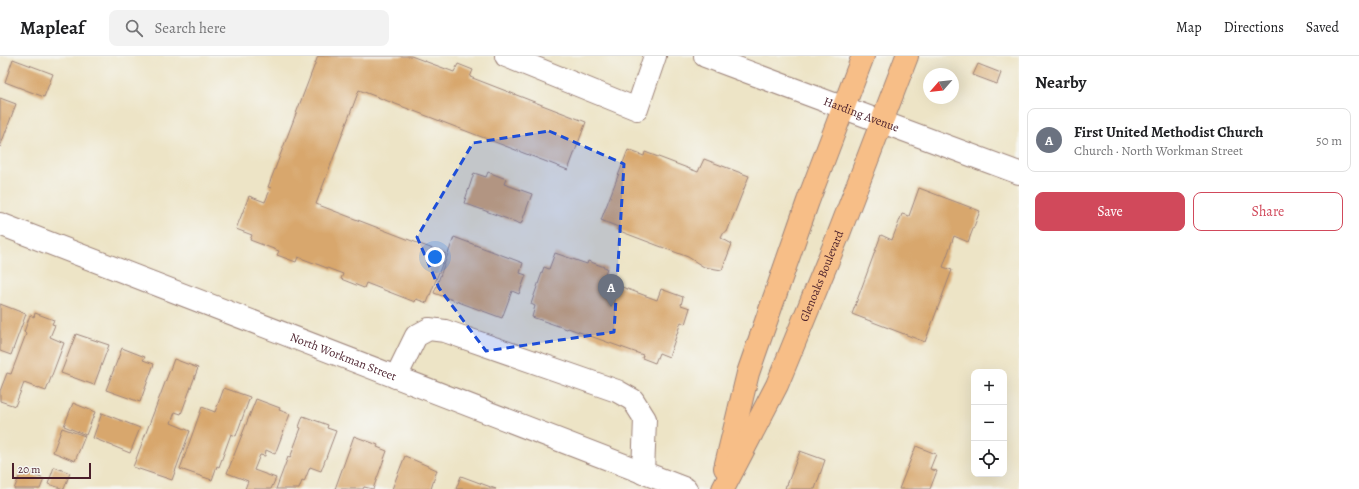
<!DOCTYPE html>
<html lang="en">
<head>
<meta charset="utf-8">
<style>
	body { margin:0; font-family:Alegreya,serif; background:#f2f2f2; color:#202124 }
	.controls { position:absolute; right:12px; bottom:12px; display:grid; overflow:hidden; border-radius:8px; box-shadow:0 4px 16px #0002 }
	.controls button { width:36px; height:36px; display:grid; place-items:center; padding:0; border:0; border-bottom:1px solid #e0e0e0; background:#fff; color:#202124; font:20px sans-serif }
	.compass { position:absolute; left:923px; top:12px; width:36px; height:36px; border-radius:50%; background:#fff; box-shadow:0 4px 16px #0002; rotate:242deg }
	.scale { position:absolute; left:12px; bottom:10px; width:79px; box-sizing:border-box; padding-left:4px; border:2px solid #4a1f2b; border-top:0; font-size:11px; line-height:14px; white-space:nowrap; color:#4a1f2b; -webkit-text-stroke:3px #f6f6f2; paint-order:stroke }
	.you { position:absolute; left:435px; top:201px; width:14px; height:14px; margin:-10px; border:3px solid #fff; border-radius:50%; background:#1a73e8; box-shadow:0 0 0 6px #1a73e833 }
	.badge { display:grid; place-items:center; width:26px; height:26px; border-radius:50%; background:#d1495b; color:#fff; font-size:13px; font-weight:700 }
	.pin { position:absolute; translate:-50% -33px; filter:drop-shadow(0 1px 2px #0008) }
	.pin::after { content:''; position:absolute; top:21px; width:14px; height:12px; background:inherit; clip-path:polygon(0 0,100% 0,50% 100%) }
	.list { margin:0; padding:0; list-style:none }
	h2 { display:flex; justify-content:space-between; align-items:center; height:52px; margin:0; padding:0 16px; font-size:17px }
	h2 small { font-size:13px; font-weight:400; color:#757577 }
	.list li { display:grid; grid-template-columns:26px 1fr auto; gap:12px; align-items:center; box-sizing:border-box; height:64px; margin:0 8px 8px; padding:0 8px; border:1px solid #e0e0e0; border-radius:8px }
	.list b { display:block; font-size:15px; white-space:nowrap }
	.list p { margin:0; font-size:13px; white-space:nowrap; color:#757577 }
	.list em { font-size:13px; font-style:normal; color:#757577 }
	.actions { display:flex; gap:8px; padding:12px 16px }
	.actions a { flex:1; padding:9px 0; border:1px solid #d1495b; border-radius:8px; text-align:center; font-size:14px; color:#d1495b }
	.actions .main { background:#d1495b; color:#fff }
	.icon { flex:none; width:22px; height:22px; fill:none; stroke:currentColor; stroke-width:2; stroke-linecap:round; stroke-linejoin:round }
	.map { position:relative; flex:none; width:1019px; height:433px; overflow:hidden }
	header { display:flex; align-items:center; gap:24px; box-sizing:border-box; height:56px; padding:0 20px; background:#fff; border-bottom:1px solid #e0e0e0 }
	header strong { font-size:19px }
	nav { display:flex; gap:22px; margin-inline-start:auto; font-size:14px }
	.search { width:280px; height:36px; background:#f2f2f2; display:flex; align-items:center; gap:10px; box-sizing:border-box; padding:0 14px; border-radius:8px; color:#757577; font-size:15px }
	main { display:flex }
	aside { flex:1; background:#fff }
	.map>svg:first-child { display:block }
</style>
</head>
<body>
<header>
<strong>Mapleaf</strong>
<div class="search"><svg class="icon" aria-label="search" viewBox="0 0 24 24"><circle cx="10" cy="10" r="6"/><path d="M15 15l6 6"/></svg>Search here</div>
<nav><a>Map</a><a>Directions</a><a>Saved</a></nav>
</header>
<main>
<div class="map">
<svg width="1019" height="433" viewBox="0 0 1019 433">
	<rect width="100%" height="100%" fill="#f6f6f2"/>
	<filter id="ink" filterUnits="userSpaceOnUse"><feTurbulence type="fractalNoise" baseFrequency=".025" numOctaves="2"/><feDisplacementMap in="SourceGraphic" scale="8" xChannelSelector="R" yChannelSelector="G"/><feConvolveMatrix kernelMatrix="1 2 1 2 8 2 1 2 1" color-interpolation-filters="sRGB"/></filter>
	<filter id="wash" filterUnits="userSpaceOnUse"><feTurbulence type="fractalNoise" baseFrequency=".012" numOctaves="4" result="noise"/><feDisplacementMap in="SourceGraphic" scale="16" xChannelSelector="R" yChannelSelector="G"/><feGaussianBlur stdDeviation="0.9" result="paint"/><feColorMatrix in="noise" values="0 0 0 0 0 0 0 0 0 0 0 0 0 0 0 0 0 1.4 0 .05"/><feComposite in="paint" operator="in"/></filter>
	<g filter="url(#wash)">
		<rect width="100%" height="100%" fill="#ede4c6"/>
		<g id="blocks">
			<g fill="#d8a76d">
				<polygon points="318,0 411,0 454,16 458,8 473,14 470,21 586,66 568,114 359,34 316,148 446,198 427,247 416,243 415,246 366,227 364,232 341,223 343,218 298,201 296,206 277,199 279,195 250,184 252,179 236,173 249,140 265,146 271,132 268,131"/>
				<polygon points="13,3 53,18 44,41 5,26"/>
				<polygon points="978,8 1001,17 997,28 973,19"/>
				<polygon points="0,42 16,48 0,91"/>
				<polygon points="628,94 644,100 645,96 698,116 704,103 749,120 727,176 724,176 721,182 732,188 722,214 704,211 688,201 617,174 618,171 601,164"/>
				<polygon points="488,116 506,123 504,128 532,138 521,168 464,147 474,117 486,121"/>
				<polygon points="919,132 980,155 968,186 954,180 943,211 952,214 925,286 852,258 881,179 892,184 902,158 909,160"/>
				<polygon points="454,181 523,207 520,217 526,219 519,238 512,235 502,262 434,237"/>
				<polygon points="555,197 587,208 588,205 607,212 603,224 657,244 661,233 683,241 681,249 690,252 685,268 681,266 669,301 659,297 655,307 642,302 643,299 568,272 567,273 532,261 535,250 531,248 544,211 549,213"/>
				<polygon points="0,248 26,258 11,299 0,295"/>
				<polygon points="35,257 54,264 52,268 55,269 50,281 64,287 46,335 24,327 15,350 0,345 0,335 7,317 11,318 26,278 24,276 30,259 34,261"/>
				<polygon points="76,278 109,289 94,329 61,317"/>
				<polygon points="122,292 145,301 143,304 154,308 140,346 106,334"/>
				<polygon points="174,303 198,312 181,358 175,356 171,367 190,375 172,424 133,411"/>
				<polygon points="224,332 250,341 236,380 231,378 219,411 217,410 212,424 180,413 202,351 215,356"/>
				<polygon points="256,343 280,352 279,354 290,358 275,398 266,394 265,400 260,399 254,414 276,422 271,433 245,433 248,425 227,417"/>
				<polygon points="73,347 95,356 86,379 64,370"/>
				<polygon points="102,357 140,372 130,397 93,382"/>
				<polygon points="303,360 328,369 327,372 336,375 321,415 310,411 304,426 302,425 299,433 276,433 288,401 290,402 301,372 299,371"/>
				<polygon points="62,372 85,380 75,405 53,396"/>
				<polygon points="354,380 378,389 377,391 387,395 373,433 364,431 363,433 335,433"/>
				<polygon points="916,390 936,398 930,413 937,415 930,433 899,433"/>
				<polygon points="800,395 825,404 815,433 785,433 786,429 787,429"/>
				<polygon points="405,400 437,414 431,433 392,433"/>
				<polygon points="54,411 70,417 64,433 48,428"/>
				<polygon points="22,414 44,423 40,433 14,433"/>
				<polygon points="461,420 496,433 456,433"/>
			</g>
		</g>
	</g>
	<g filter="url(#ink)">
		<use href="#blocks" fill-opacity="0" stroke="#9c8278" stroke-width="1"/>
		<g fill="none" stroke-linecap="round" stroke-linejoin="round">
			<g stroke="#9c8278" stroke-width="24">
				<g id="minor">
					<polyline points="506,0 637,53 655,0"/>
					<path id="s1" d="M705 0 1019 117"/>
					<path id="s2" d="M0 168 686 433"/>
					<polyline points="396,321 416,280 429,273 445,275 617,335 633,344 645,363 643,417"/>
				</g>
			</g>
			<g stroke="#9c8278" stroke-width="24">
				<g id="major">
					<polyline points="725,412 748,317 808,145 863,0"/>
					<path id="s3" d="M723 433 777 329 838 180 907 0"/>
				</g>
			</g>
			<use href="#minor" stroke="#fff" stroke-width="22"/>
			<use href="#major" stroke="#f7be87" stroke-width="22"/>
		</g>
	</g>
	<path fill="#1d4ed8" fill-opacity="0.2" stroke="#1d4ed8" stroke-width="3" stroke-dasharray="8 5" stroke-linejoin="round" d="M549 75 624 108 614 276 486 295 439 232 417 181 473 87Z"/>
	<g text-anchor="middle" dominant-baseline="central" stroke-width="4" stroke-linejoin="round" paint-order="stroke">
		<g font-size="12" fill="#4a1f2b" stroke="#f6f6f2">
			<text stroke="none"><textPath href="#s1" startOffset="167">Harding Avenue</textPath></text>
			<text stroke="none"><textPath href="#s3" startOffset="235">Glenoaks Boulevard</textPath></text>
			<text stroke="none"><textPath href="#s2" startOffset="368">North Workman Street</textPath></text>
		</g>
	</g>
</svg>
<div class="controls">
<button>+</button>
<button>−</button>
<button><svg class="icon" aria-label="locate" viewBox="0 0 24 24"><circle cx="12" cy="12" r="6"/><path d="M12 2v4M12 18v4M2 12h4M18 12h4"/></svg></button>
</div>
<svg class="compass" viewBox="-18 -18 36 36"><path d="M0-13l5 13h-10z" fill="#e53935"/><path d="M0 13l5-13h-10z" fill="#757577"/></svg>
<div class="scale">20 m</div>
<div class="you"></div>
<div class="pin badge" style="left:611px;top:251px;background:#6b7280">A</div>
</div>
<aside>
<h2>Nearby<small></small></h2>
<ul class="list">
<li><span class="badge" style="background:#6b7280">A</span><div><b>First United Methodist Church</b><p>Church · North Workman Street</p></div><em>50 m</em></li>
</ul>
<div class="actions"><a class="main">Save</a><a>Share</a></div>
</aside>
</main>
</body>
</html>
